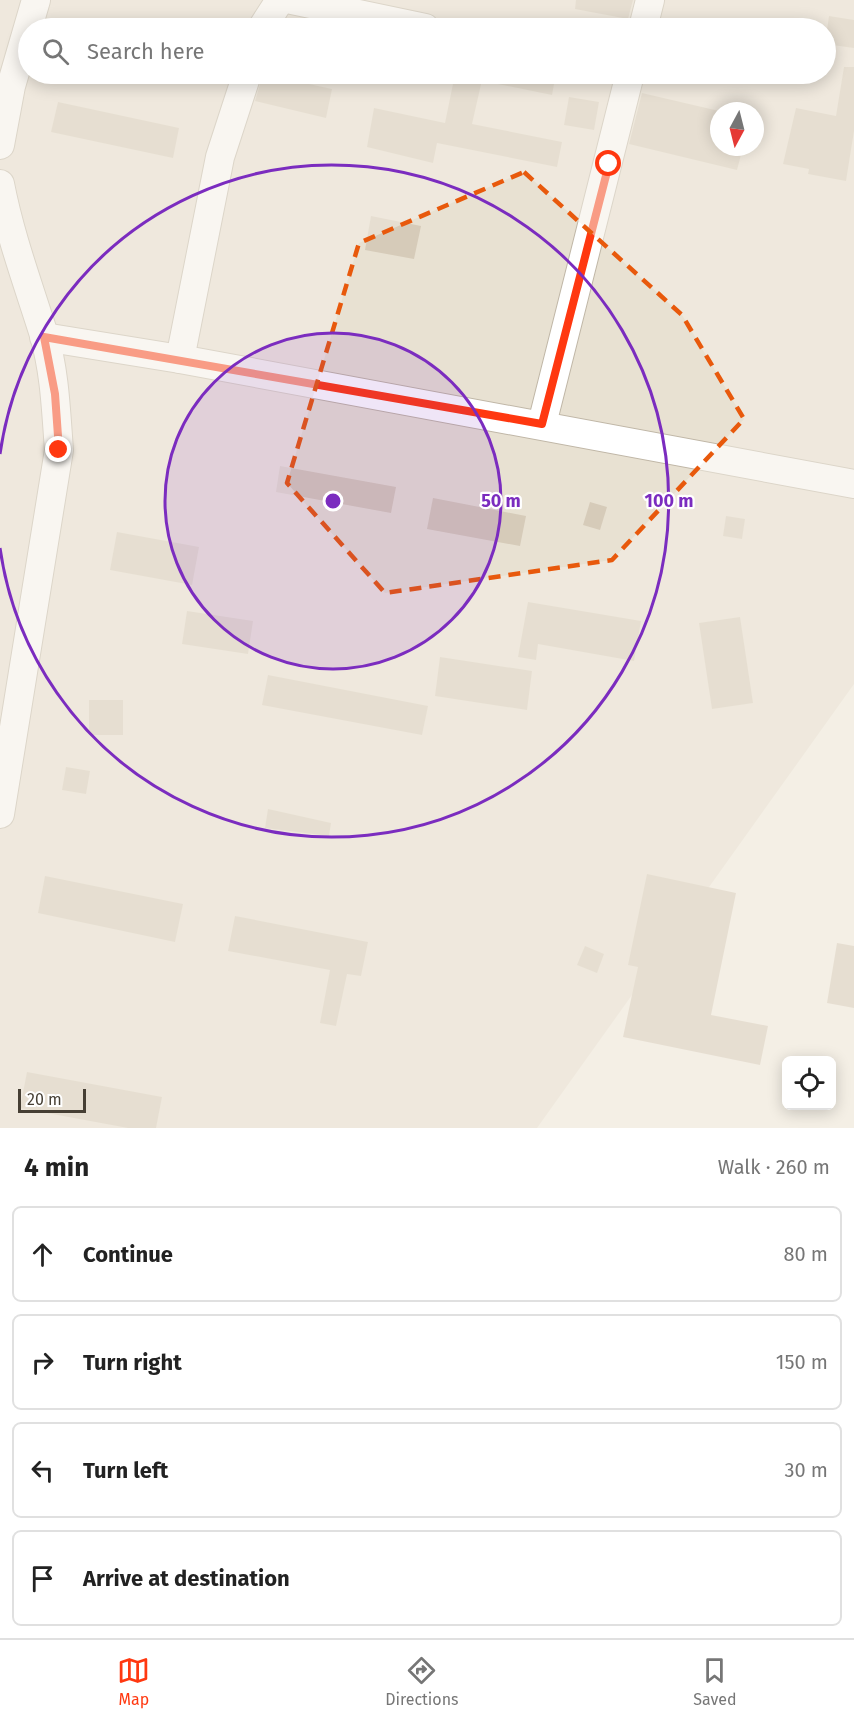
<!DOCTYPE html>
<html lang="en">
<head>
<meta charset="utf-8">
<style>
	body { margin:0; font-family:"Fira Sans",sans-serif; background:#f6f6f6; color:#222 }
	.controls { position:absolute; right:18px; bottom:18px; display:grid; overflow:hidden; border-radius:9px; box-shadow:0 3px 15px #0003 }
	.controls button { width:54px; height:54px; display:grid; place-items:center; padding:0; border:0; border-bottom:2px solid #e0e0e0; background:#fff; color:#222; font:30px sans-serif }
	.compass { position:absolute; left:710px; top:102px; width:54px; height:54px; border-radius:50%; background:#fff; box-shadow:0 3px 15px #0003; rotate:187deg }
	.scale { position:absolute; left:18px; bottom:15px; width:68px; box-sizing:border-box; padding-left:6px; border:3px solid #463f34; border-top:0; font-size:16px; line-height:21px; white-space:nowrap; color:#463f34; -webkit-text-stroke:4px #fff; paint-order:stroke }
	.stop { position:absolute; width:18px; height:18px; margin:-14px; border:4px solid #ff3810; border-radius:50%; background:#fff }
	.stop.end { background:#ff3810; border-color:#fff; box-shadow:0 2px 6px #0008 }
	.list { margin:0; padding:0; list-style:none }
	h2 { display:flex; justify-content:space-between; align-items:center; height:78px; margin:0; padding:0 24px; font-size:26px }
	h2 small { font-size:20px; font-weight:400; color:#767676 }
	.list li { display:grid; grid-template-columns:39px 1fr auto; gap:18px; align-items:center; box-sizing:border-box; height:96px; margin:0 12px 12px; padding:0 12px; border:2px solid #e0e0e0; border-radius:9px }
	.list b { display:block; font-size:22px; white-space:nowrap }
	.list em { font-size:20px; font-style:normal; color:#767676 }
	.icon { flex:none; width:33px; height:33px; fill:none; stroke:currentColor; stroke-width:2; stroke-linecap:round; stroke-linejoin:round }
	.map { position:relative; flex:none; width:854px; height:1128px; overflow:hidden }
	.search { position:absolute; background:#fff; box-shadow:0 3px 15px #0003; left:18px; right:18px; top:18px; height:66px; display:flex; align-items:center; gap:15px; box-sizing:border-box; padding:0 21px; border-radius:33px; color:#767676; font-size:22px }
	.sheet { height:510px; background:#fff }
	nav { display:flex; justify-content:space-around; align-items:center; box-sizing:border-box; height:84px; border-top:2px solid #e0e0e0; background:#fff; font-size:16px; color:#767676 }
	nav a { display:grid; justify-items:center; gap:3px }
	nav .on { color:#ff3810 }
	.map>svg:first-child { display:block }
</style>
</head>
<body>
<div class="map">
<svg width="854" height="1128" viewBox="0 0 854 1128">
	<rect width="100%" height="100%" fill="#f4efe5"/>
	<path fill="#e8e1d2" fill-rule="evenodd" d="M0 0H854V684L537 1128H0ZM28 28H826V74H28ZM719 111H755V147H719Z"/>
	<g fill="#d6cbb9">
		<polygon points="576,0 633,0 628,19 575,9"/>
		<polygon points="829,16 854,20 854,48 825,44"/>
		<polygon points="844,67 854,67 854,131 846,181 808,174 809,169 783,164 796,108 836,116"/>
		<polygon points="263,74 332,89 326,118 255,101"/>
		<polygon points="455,74 482,80 472,124 562,142 557,167 437,143 433,163 367,147 374,108 445,123"/>
		<polygon points="489,74 556,74 552,95 488,82"/>
		<polygon points="642,93 719,111 719,147 743,147 737,170 629,144"/>
		<polygon points="569,97 599,102 594,130 564,125"/>
		<polygon points="58,102 179,128 173,158 51,132"/>
		<polygon points="371,216 421,226 414,259 365,250"/>
		<polygon points="280,466 396,487 391,513 276,492"/>
		<polygon points="433,498 526,516 520,546 427,529"/>
		<polygon points="590,502 607,507 600,530 583,525"/>
		<polygon points="726,516 745,519 742,539 723,536"/>
		<polygon points="117,532 199,547 192,585 110,570"/>
		<polygon points="528,602 641,621 634,661 538,644 536,660 518,657"/>
		<polygon points="187,611 253,621 248,654 182,644"/>
		<polygon points="740,617 753,703 712,709 699,623"/>
		<polygon points="440,657 532,671 527,710 435,696"/>
		<polygon points="268,675 428,706 422,735 262,705"/>
		<rect x="89" y="700" width="34" height="35"/>
		<polygon points="66,767 90,771 86,794 62,790"/>
		<polygon points="268,809 331,823 329,836 265,828"/>
		<polygon points="647,874 736,893 711,1015 768,1026 760,1065 623,1037 638,967 628,965"/>
		<polygon points="45,876 183,904 175,942 38,913"/>
		<polygon points="235,916 368,942 361,976 347,974 336,1026 320,1023 330,970 228,951"/>
		<polygon points="837,943 854,946 854,1008 827,1003"/>
		<polygon points="585,946 604,954 597,973 577,965"/>
		<polygon points="27,1072 162,1097 156,1128 128,1128 20,1108"/>
	</g>
	<g fill="none" stroke-linecap="round" stroke-linejoin="round">
		<g stroke="#c0b7a7" stroke-width="30">
			<g id="minor">
				<polyline points="292,0 425,28"/>
				<polyline points="262,28 280,0"/>
				<polyline points="643,28 650,0"/>
				<polyline points="0,145 11,86 36,0"/>
				<path d="M0 184C10 236 28 284 44 335 55 373 56 412 59 450L0 814"/>
				<polyline points="44,337 180,359 854,484"/>
				<polyline points="180,359 220,157 247,74"/>
				<polyline points="542,424 630,74"/>
			</g>
		</g>
		<use href="#minor" stroke="#fff" stroke-width="28"/>
	</g>
	<g fill="none" stroke-linecap="round" stroke-linejoin="round">
		<polyline stroke="#ff3810" stroke-width="8" points="59,450 55,394 44,337 542,424 609,164"/>
	</g>
	<path d="M0 0H854V1128H0ZM524 172 682 315 744 419 612 560 385 593 287 483 359 243Z" fill="#f4efe5" fill-opacity=".55" fill-rule="evenodd"/>
	<path fill="none" stroke="#e8590c" stroke-width="4.5" stroke-dasharray="12 8" stroke-linejoin="round" d="M524 172 682 315 744 419 612 560 385 593 287 483 359 243Z"/>
	<circle cx="333" cy="501" r="168" fill="#7b2cbf" fill-opacity=".12"/>
	<g fill="none" stroke="#7b2cbf" stroke-width="3">
		<circle cx="333" cy="501" r="168"/>
		<path d="M0 454A336 336 0 1 1 0 548"/>
	</g>
	<circle cx="333" cy="501" r="9" fill="#7b2cbf" stroke="#fff" stroke-width="3"/>
	<g font-size="18" text-anchor="middle" font-weight="bold" fill="#7b2cbf" stroke="#fff" stroke-width="4.5" stroke-linejoin="round" paint-order="stroke">
		<text x="501" y="507">50 m</text>
		<text x="669" y="507">100 m</text>
	</g>
</svg>
<div class="controls">
<button><svg class="icon" aria-label="locate" viewBox="0 0 24 24"><circle cx="12" cy="12" r="6"/><path d="M12 2v4M12 18v4M2 12h4M18 12h4"/></svg></button>
</div>
<svg class="compass" viewBox="-18 -18 36 36"><path d="M0-13l5 13h-10z" fill="#e53935"/><path d="M0 13l5-13h-10z" fill="#767676"/></svg>
<div class="scale">20 m</div>
<div class="stop" style="left:609px;top:164px"></div>
<div class="stop end" style="left:59px;top:450px"></div>
<div class="search"><svg class="icon" aria-label="search" viewBox="0 0 24 24"><circle cx="10" cy="10" r="6"/><path d="M15 15l6 6"/></svg>Search here</div>
</div>
<section class="sheet">
<h2>4 min<small>Walk · 260 m</small></h2>
<ul class="list">
<li><svg class="icon" aria-label="ahead" viewBox="0 0 24 24"><path d="M12 20V5M6 11l6-6 6 6"/></svg><div><b>Continue</b></div><em>80 m</em></li>
<li><svg class="icon" aria-label="right" viewBox="0 0 24 24"><path d="M7 20v-9h11M14 6l5 5-5 5"/></svg><div><b>Turn right</b></div><em>150 m</em></li>
<li><svg class="icon" aria-label="left" viewBox="0 0 24 24"><path d="M17 20v-9H6M10 6l-5 5 5 5"/></svg><div><b>Turn left</b></div><em>30 m</em></li>
<li><svg class="icon" aria-label="arrive" viewBox="0 0 24 24"><path d="M6 21V4h12l-3 4 3 4H6"/></svg><div><b>Arrive at destination</b></div></li>
</ul>
</section>
<nav>
<a class="on"><svg class="icon" aria-label="map" viewBox="0 0 24 24"><path d="M3 6l6-2 6 2 6-2v14l-6 2-6-2-6 2zM9 4v14M15 6v14"/></svg>Map</a>
<a><svg class="icon" aria-label="directions" viewBox="0 0 24 24"><path d="M12 3l9 9-9 9-9-9zM9 14v-3h6M13 9l2 2-2 2"/></svg>Directions</a>
<a><svg class="icon" aria-label="saved" viewBox="0 0 24 24"><path d="M7 4h10v16l-5-4-5 4z"/></svg>Saved</a>
</nav>
</body>
</html>
